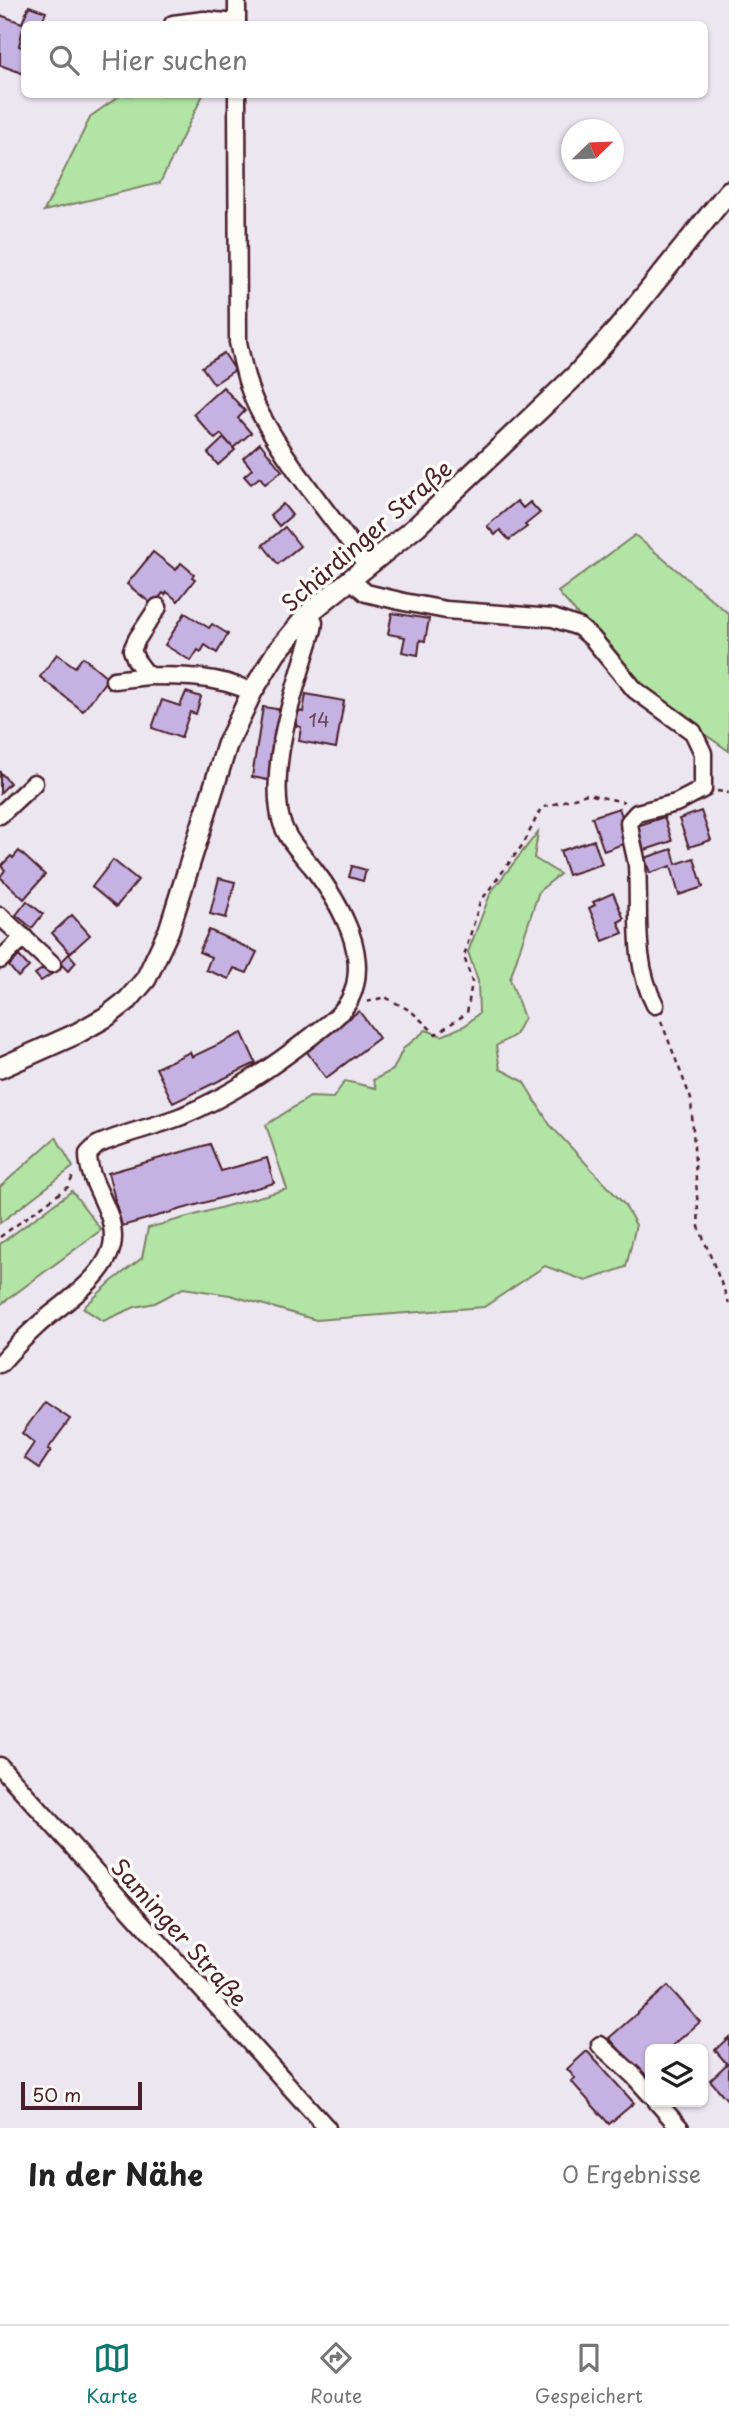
<!DOCTYPE html>
<html lang="de">
<head>
<meta charset="utf-8">
<style>
	body { margin:0; font-family:"Playpen Sans",sans-serif; background:#f6f6f6; color:#222 }
	.controls { position:absolute; right:21px; bottom:21px; display:grid; overflow:hidden; border-radius:10px; box-shadow:0 2px 5px #0004 }
	.controls button { width:63px; height:63px; display:grid; place-items:center; padding:0; border:0; border-bottom:2px solid #e0e0e0; background:#fff; color:#222; font:35px sans-serif }
	.compass { position:absolute; left:561px; top:119px; width:63px; height:63px; border-radius:50%; background:#fff; box-shadow:0 2px 5px #0004; rotate:67deg }
	.scale { position:absolute; left:21px; bottom:18px; width:121px; box-sizing:border-box; padding-left:7px; border:4px solid #4a1f2b; border-top:0; font-size:19px; line-height:24px; white-space:nowrap; color:#4a1f2b; -webkit-text-stroke:5px #fdfcf7; paint-order:stroke }
	.list { margin:0; padding:0; list-style:none }
	h2 { display:flex; justify-content:space-between; align-items:center; height:91px; margin:0; padding:0 28px; font-size:30px }
	h2 small { font-size:23px; font-weight:400; color:#767676 }
	.icon { flex:none; width:38px; height:38px; fill:none; stroke:currentColor; stroke-width:2; stroke-linecap:round; stroke-linejoin:round }
	.map { position:relative; flex:none; width:729px; height:2128px; overflow:hidden }
	.search { position:absolute; background:#fff; box-shadow:0 2px 5px #0004; left:21px; right:21px; top:21px; height:77px; display:flex; align-items:center; gap:18px; box-sizing:border-box; padding:0 24px; border-radius:10px; color:#767676; font-size:26px }
	.sheet { height:196px; background:#fff }
	nav { display:flex; justify-content:space-around; align-items:center; box-sizing:border-box; height:98px; border-top:2px solid #e0e0e0; background:#fff; font-size:19px; color:#767676 }
	nav a { display:grid; justify-items:center; gap:4px }
	nav .on { color:#0f766e }
	.map>svg:first-child { display:block }
</style>
</head>
<body>
<div class="map">
<svg width="729" height="2128" viewBox="0 0 729 2128">
	<rect width="100%" height="100%" fill="#ece6f1"/>
	<filter id="ink" filterUnits="userSpaceOnUse"><feTurbulence type="fractalNoise" baseFrequency=".0143" numOctaves="2"/><feDisplacementMap in="SourceGraphic" scale="14" xChannelSelector="R" yChannelSelector="G"/><feConvolveMatrix kernelMatrix="1 2 1 2 8 2 1 2 1" color-interpolation-filters="sRGB"/></filter>
	<g filter="url(#ink)">
		<g fill="#b2e4a5" stroke="#7e8268" stroke-width="2">
			<polygon points="121,95 203,95 160,183 44,211 91,116"/>
			<polygon points="635,535 729,614 729,751 645,693 558,592"/>
			<polygon points="538,832 534,858 560,874 539,891 510,979 524,1018 515,1035 496,1046 500,1069 523,1081 550,1125 624,1204 636,1225 626,1267 586,1281 545,1266 484,1307 316,1320 230,1295 183,1288 155,1303 135,1307 103,1321 83,1308 111,1282 142,1258 148,1228 287,1189 266,1125 310,1097 333,1098 345,1081 376,1088 373,1080 393,1070 403,1049 426,1030 442,1036 466,1025 479,1013 478,981 468,952 491,892"/>
			<polygon points="56,1137 73,1167 0,1223 0,1187"/>
			<polygon points="72,1191 101,1230 0,1305 0,1244"/>
		</g>
		<g fill="#c6b2e2" stroke="#4a1f2b" stroke-width="2">
			<polygon points="29,6 46,12 41,24 24,24 19,46 24,48 24,74 0,65 0,15 22,23"/>
			<polygon points="224,353 235,370 214,384 202,367"/>
			<polygon points="223,387 245,411 238,418 251,433 233,448 221,434 215,439 193,414"/>
			<polygon points="224,438 235,450 218,465 208,453"/>
			<polygon points="260,443 282,471 265,484 260,477 251,484 244,476 252,469 243,458"/>
			<polygon points="517,501 523,508 530,502 540,513 525,525 527,527 509,540 500,530 495,535 487,526"/>
			<polygon points="283,504 292,515 279,526 270,515"/>
			<polygon points="285,527 300,546 278,564 263,545"/>
			<polygon points="153,552 176,570 181,563 194,574 192,577 195,579 178,601 167,592 165,595 163,593 153,605 127,584"/>
			<polygon points="185,613 209,628 212,624 228,634 217,653 205,645 201,652 198,650 191,661 165,645"/>
			<polygon points="392,613 429,619 425,641 420,640 418,655 402,652 405,637 388,634"/>
			<polygon points="57,654 75,667 83,657 108,678 83,711 40,677"/>
			<polygon points="186,692 201,697 196,714 190,712 181,738 152,728 162,700 180,706"/>
			<polygon points="306,694 344,701 336,748 299,741 301,727 296,726 298,711 303,712"/>
			<polygon points="263,707 284,710 273,781 252,777"/>
			<polygon points="0,772 10,783 0,793"/>
			<polygon points="619,808 631,841 604,851 592,817"/>
			<polygon points="701,811 711,840 689,847 679,819"/>
			<polygon points="664,817 672,841 642,851 634,827"/>
			<polygon points="594,840 602,864 568,875 560,851"/>
			<polygon points="672,849 676,864 694,858 703,887 679,895 671,866 650,873 645,858"/>
			<polygon points="19,851 45,875 24,899 0,877 5,870 1,866 11,856 13,858"/>
			<polygon points="113,860 138,880 116,907 92,887"/>
			<polygon points="352,866 366,870 363,881 349,877"/>
			<polygon points="219,878 235,882 226,918 210,914"/>
			<polygon points="613,893 624,919 618,922 623,933 603,941 589,908 595,905 593,902"/>
			<polygon points="27,901 43,914 32,928 16,915"/>
			<polygon points="72,915 90,935 70,953 52,933"/>
			<polygon points="209,930 257,952 247,973 234,968 229,979 206,970 211,957 199,952"/>
			<polygon points="69,954 76,962 68,971 60,963"/>
			<polygon points="19,956 29,967 18,977 9,966"/>
			<polygon points="48,965 53,973 41,981 35,974"/>
			<polygon points="359,1011 379,1038 326,1078 307,1052 317,1044 314,1040 334,1024 336,1028"/>
			<polygon points="242,1033 256,1063 173,1103 156,1068 190,1052 192,1057"/>
			<polygon points="210,1144 221,1171 267,1158 274,1183 122,1226 108,1173"/>
			<polygon points="45,1402 70,1419 48,1449 51,1450 39,1468 24,1458 34,1443 22,1433"/>
			<polygon points="668,1986 700,2022 671,2047 673,2049 650,2049 650,2085 609,2038"/>
			<polygon points="729,2037 729,2102 710,2080 727,2064 715,2050"/>
			<polygon points="587,2051 634,2103 609,2124 571,2081 575,2078 567,2069"/>
		</g>
		<g fill="none" stroke-linecap="round" stroke-linejoin="round">
			<g stroke="#4a1f2b" stroke-width="21">
				<g id="minor">
					<polyline points="173,24 204,20 237,23"/>
					<polyline points="237,24 237,0"/>
					<path d="M237 94 238 342C243 366 248 391 260 413 289 467 332 517 368 567"/>
					<path d="M351 580 366 593 404 602 446 610 553 618 579 627 592 638 635 690 693 732 703 753V789L676 803 637 813 629 822C630 837 635 851 637 865 640 913 632 961 655 1005"/>
					<path d="M158 607 137 639 132 650 136 660 148 676C185 676 218 676 252 692"/>
					<polyline points="114,680 148,676"/>
					<polyline points="0,815 34,783"/>
					<polyline points="0,916 52,964"/>
					<polyline points="0,960 24,937"/>
					<path d="M0 1364C12 1350 25 1337 38 1325 63 1303 113 1273 113 1237 113 1207 88 1183 88 1154L97 1145C124 1133 154 1127 182 1116 231 1095 271 1068 312 1036 326 1025 342 1015 350 999 362 975 357 946 346 922 338 903 326 885 313 868 298 850 282 835 279 810 271 752 297 684 313 629L314 622 309 613"/>
					<polyline points="0,1766 327,2128"/>
					<polyline points="600,2045 633,2075 650,2094"/>
					<polyline points="657,2102 680,2128"/>
				</g>
			</g>
			<g stroke="#4a1f2b" stroke-width="24">
				<polyline id="major" points="0,1068 76,1034 106,1017 128,1000 146,979 169,930 227,745 252,692 276,653 309,613 417,526 575,376 620,326 729,191"/>
			</g>
			<g stroke="#4a1f2b" stroke-width="2.5" stroke-dasharray="5 5" stroke-linecap="butt">
				<polyline points="717,791 729,793"/>
				<polyline points="367,1002 385,997 411,1011 436,1034 467,1013 472,982 464,956 480,902 524,843 541,808 587,794 624,802"/>
				<polyline points="661,1021 691,1099 699,1227 729,1303"/>
				<polyline points="0,1237 68,1187 74,1174"/>
			</g>
			<use href="#minor" stroke="#fdfcf7" stroke-width="16"/>
			<use href="#major" stroke="#fdfcf7" stroke-width="19"/>
		</g>
	</g>
	<g text-anchor="middle" dominant-baseline="central" stroke-width="7" stroke-linejoin="round" paint-order="stroke">
		<g font-size="19" fill="#694459">
			<text x="319" y="719">14</text>
		</g>
		<g font-size="23" fill="#4a1f2b" stroke="#fdfcf7">
			<text transform="translate(366 535) rotate(-41)">Schärdinger Straße</text>
			<text transform="translate(180 1932) rotate(48)">Saminger Straße</text>
		</g>
	</g>
</svg>
<div class="controls">
<button><svg class="icon" aria-label="layers" viewBox="0 0 24 24"><path d="M12 4l9 5-9 5-9-5zM3 14l9 5 9-5"/></svg></button>
</div>
<svg class="compass" viewBox="-18 -18 36 36"><path d="M0-13l5 13h-10z" fill="#e53935"/><path d="M0 13l5-13h-10z" fill="#767676"/></svg>
<div class="scale">50 m</div>
<div class="search"><svg class="icon" aria-label="search" viewBox="0 0 24 24"><circle cx="10" cy="10" r="6"/><path d="M15 15l6 6"/></svg>Hier suchen</div>
</div>
<section class="sheet">
<h2>In der Nähe<small>0 Ergebnisse</small></h2>
<ul class="list">
</ul>
</section>
<nav>
<a class="on"><svg class="icon" aria-label="map" viewBox="0 0 24 24"><path d="M3 6l6-2 6 2 6-2v14l-6 2-6-2-6 2zM9 4v14M15 6v14"/></svg>Karte</a>
<a><svg class="icon" aria-label="directions" viewBox="0 0 24 24"><path d="M12 3l9 9-9 9-9-9zM9 14v-3h6M13 9l2 2-2 2"/></svg>Route</a>
<a><svg class="icon" aria-label="saved" viewBox="0 0 24 24"><path d="M7 4h10v16l-5-4-5 4z"/></svg>Gespeichert</a>
</nav>
</body>
</html>
